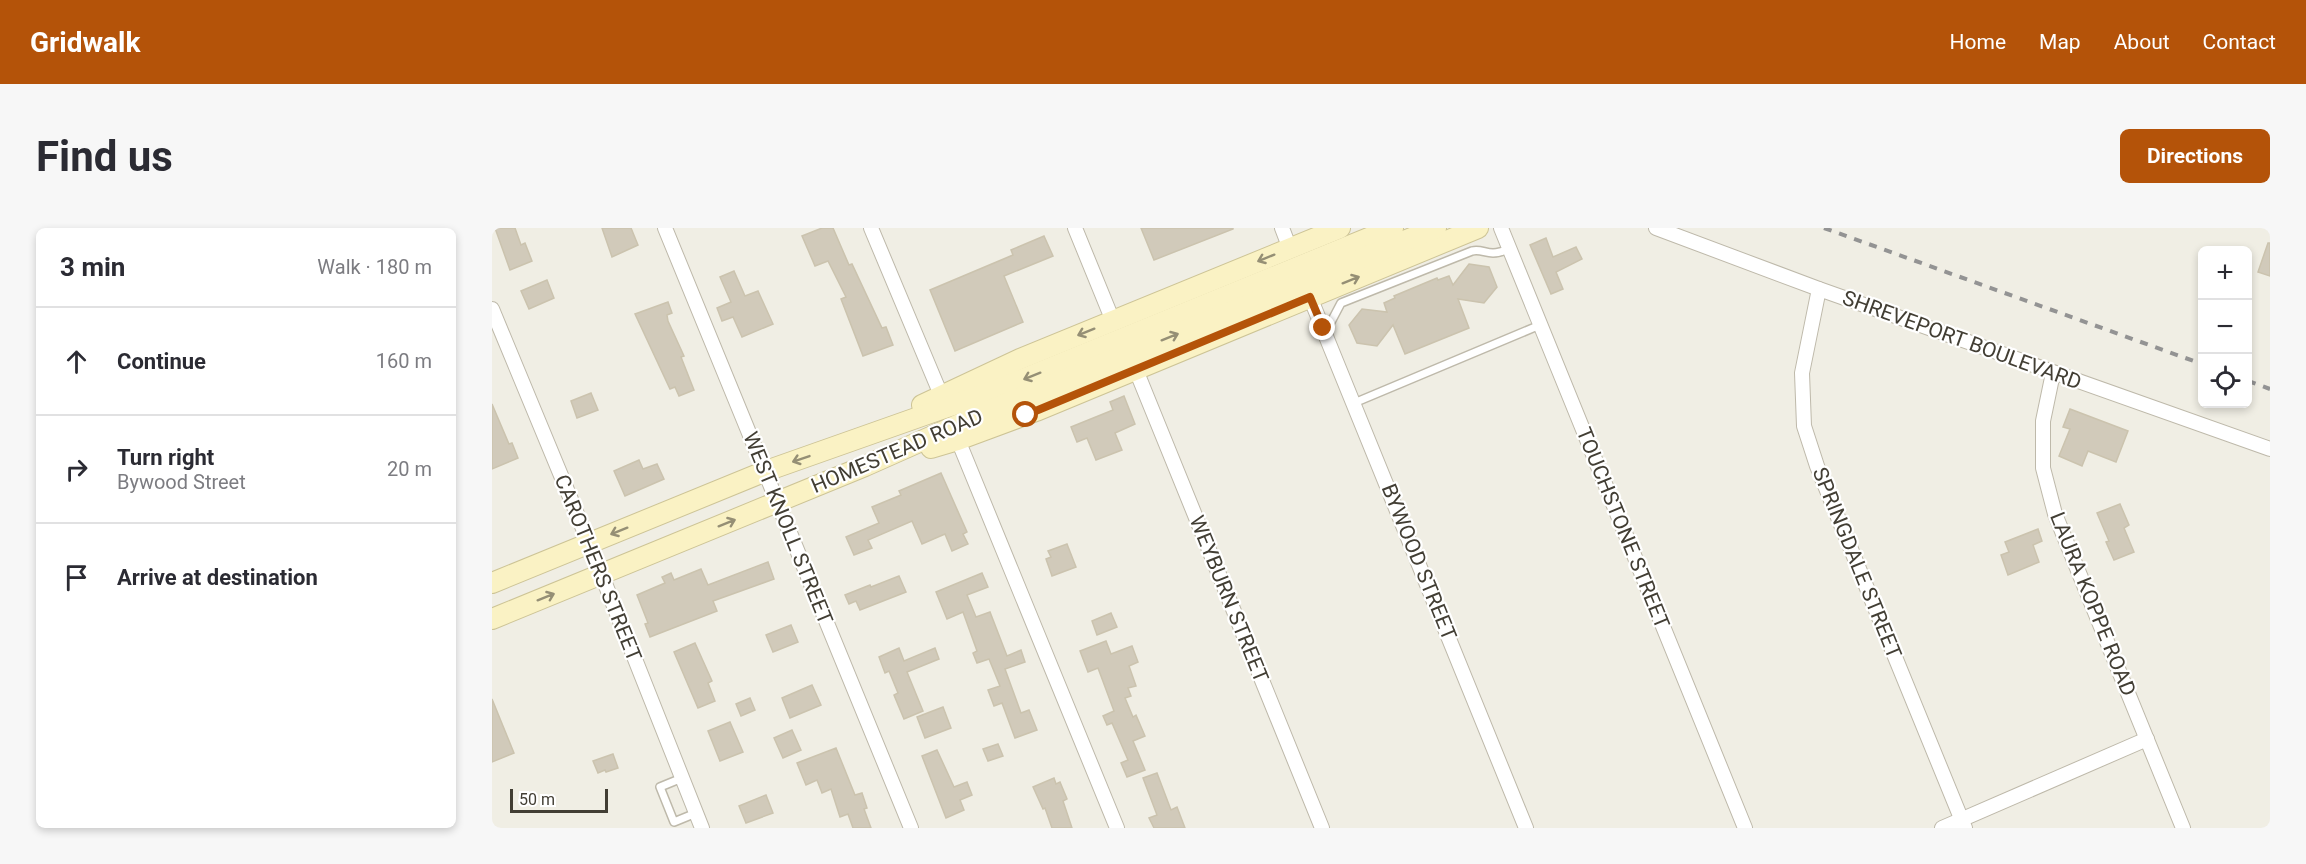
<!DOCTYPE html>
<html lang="en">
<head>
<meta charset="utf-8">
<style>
	body { margin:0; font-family:Roboto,sans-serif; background:#f7f7f7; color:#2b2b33 }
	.controls { position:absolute; right:18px; top:18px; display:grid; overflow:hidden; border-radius:9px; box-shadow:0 3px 9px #0003 }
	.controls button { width:54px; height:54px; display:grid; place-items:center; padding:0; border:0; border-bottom:2px solid #e1e1e2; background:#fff; color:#2b2b33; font:30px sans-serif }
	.scale { position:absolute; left:18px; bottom:15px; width:98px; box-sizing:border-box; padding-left:6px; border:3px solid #423e34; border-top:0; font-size:16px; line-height:21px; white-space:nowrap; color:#423e34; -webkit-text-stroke:4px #fff; paint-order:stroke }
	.stop { position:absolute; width:18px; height:18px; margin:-14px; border:4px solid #b45309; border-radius:50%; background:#fff }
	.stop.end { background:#b45309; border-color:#fff; box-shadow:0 2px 6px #0008 }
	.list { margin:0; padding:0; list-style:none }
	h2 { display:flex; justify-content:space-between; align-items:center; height:78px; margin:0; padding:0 24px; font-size:26px }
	h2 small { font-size:20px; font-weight:400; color:#7c7c81 }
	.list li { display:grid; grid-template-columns:39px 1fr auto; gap:18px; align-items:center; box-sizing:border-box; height:108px; padding:0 24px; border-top:2px solid #e1e1e2 }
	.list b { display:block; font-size:22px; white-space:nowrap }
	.list p { margin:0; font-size:20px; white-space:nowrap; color:#7c7c81 }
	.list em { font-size:20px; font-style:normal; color:#7c7c81 }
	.icon { flex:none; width:33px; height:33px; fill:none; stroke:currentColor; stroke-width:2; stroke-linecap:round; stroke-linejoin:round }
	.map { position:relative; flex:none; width:1778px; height:600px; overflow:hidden; border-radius:9px }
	header { display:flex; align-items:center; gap:36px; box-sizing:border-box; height:84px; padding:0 30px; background:#b45309; color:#fff }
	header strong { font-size:28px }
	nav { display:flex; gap:33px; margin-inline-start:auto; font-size:21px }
	.intro { display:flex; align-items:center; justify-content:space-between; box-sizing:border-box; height:144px; padding:0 36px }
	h1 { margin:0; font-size:42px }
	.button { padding:15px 27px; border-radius:9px; background:#b45309; color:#fff; font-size:21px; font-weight:700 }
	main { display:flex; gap:36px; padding:0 36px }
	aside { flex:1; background:#fff; border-radius:9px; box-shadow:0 3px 9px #0003 }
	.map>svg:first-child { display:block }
</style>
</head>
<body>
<header>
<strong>Gridwalk</strong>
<nav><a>Home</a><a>Map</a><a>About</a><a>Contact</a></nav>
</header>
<div class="intro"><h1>Find us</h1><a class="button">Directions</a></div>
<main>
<aside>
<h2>3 min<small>Walk · 180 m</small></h2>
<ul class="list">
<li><svg class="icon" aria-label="ahead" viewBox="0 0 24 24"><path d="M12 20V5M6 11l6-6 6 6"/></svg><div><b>Continue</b></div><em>160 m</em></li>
<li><svg class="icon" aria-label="right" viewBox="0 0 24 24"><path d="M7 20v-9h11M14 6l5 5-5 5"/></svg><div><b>Turn right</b><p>Bywood Street</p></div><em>20 m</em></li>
<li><svg class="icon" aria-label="arrive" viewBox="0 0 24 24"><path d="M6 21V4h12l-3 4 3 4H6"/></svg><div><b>Arrive at destination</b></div></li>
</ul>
</aside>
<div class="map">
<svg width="1778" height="600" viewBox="0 0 1778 600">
	<rect width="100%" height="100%" fill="#f0eee4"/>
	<g fill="#d1caba" stroke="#cbc3ae" stroke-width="1.5">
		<polygon points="3,0 23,0 29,17 33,15 40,33 18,42"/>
		<polygon points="110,0 139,0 146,17 120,29"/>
		<polygon points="330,0 341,0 357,37 360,36 390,100 394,99 401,117 371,128 349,71 354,69 336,33 323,38 310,8"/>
		<polygon points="649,0 741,0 741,1 662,32"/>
		<polygon points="552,8 561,28 512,48 531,94 463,123 438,62 521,27 519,22"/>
		<polygon points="1054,10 1061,29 1084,19 1090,31 1064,44 1071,61 1059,66 1038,17"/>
		<polygon points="1776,15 1778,15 1778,48 1766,44"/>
		<polygon points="977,36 997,39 1005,59 992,75 966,71 977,100 913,126 901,97 885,118 865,115 857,97 870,81 895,84 892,75 903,70 902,68 945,50 946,52 957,48 961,57"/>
		<polygon points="242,43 253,68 266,63 281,96 250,109 241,89 230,93 225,80 239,74 228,49"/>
		<polygon points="55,52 62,70 37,81 29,63"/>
		<polygon points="176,74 180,85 175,87 176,93 192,128 189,129 202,162 187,168 183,159 178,161 143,86"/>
		<polygon points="99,165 106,182 85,190 79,173"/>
		<polygon points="632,168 643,196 623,205 630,222 604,232 595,210 585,214 579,199 621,182 618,174"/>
		<polygon points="0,176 17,216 20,215 26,230 0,241"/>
		<polygon points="1578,181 1636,203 1624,234 1596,223 1590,238 1567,228 1578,201 1571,199"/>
		<polygon points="147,232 151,241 165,236 172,251 133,268 122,243"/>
		<polygon points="449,245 475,304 471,306 476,316 460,323 453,306 430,316 420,293 376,312 380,320 362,327 354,309 387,295 380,279 409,267 407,263"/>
		<polygon points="1628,276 1637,297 1632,300 1642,324 1622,332 1614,314 1617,313 1605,285"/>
		<polygon points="1546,301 1550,313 1541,317 1547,334 1516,347 1509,327 1517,324 1513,314"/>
		<polygon points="575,316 584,339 560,348 554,331 559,329 556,323"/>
		<polygon points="276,334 282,351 221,373 225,383 158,409 153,396 156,395 145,367 173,355 170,349 179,345 182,352 209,341 216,357"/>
		<polygon points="490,345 496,359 475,367 484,389 498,384 515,428 529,422 533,434 513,441 529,485 537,482 545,502 523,510 510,475 502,478 496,462 508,458 497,431 485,435 481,425 485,423 471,384 455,391 444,364"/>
		<polygon points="407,348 414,364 368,382 364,373 357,376 353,367 378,357 379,359"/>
		<polygon points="619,385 625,399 605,407 600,393"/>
		<polygon points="299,397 306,414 281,424 274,407"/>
		<polygon points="614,413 619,426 640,418 646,434 637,438 644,458 636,460 639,468 633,470 641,489 644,487 653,508 641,513 653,542 635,549 629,535 636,532 620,495 615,497 611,488 622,483 606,440 596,444 588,423"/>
		<polygon points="203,415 220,453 216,455 223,473 206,480 182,424"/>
		<polygon points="407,420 412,433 443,420 447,431 415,444 431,483 412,491 402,467 406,465 397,443 393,445 387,429"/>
		<polygon points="320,457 329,477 298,490 290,470"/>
		<polygon points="258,470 263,482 249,488 244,476"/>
		<polygon points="0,471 22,525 0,534"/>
		<polygon points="451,479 459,500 433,510 425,489"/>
		<polygon points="238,494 251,524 228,533 216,503"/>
		<polygon points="300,502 309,522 291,530 282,510"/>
		<polygon points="506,516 511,528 496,533 491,521"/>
		<polygon points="344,520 363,567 370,565 375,580 372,581 379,600 361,600 356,586 348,589 339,561 330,565 325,552 314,557 305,535"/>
		<polygon points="445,522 462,559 475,554 480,567 468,572 472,582 454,590 430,528"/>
		<polygon points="121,526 126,540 114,544 113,542 106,545 101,533"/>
		<polygon points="665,545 679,582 685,579 693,600 662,600 657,590 665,587 651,550"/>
		<polygon points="562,550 564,556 568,554 575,571 571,573 580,600 560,600 553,580 551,581 541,559"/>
		<polygon points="274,567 281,585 254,595 247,578"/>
	</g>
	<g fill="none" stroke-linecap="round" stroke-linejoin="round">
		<g stroke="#beb9aa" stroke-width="10">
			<g id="service">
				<path d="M831 100 839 94 849 75 980 23C988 21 993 25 1001 25 1006 25 1012 23 1017 21"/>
				<polyline points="862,175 1048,97"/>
				<polyline points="190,550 168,559 182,594 204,585"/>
			</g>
		</g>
		<g stroke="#beb9aa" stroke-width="16">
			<g id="minor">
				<polyline points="173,0 419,600"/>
				<polyline points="379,0 449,167"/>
				<polyline points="583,0 621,93"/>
				<polyline points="790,0 798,21"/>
				<polyline points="1009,0 1253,600"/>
				<polyline points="1164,0 1327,61 1778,221"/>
				<polyline points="1327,61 1310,145 1312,198 1325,238 1473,600"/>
				<polyline points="818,69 1034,600"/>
				<polyline points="0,81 97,315 210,600"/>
				<polyline points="644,142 830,600"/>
				<polyline points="1561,145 1551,193 1551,240 1563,286 1691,600"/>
				<polyline points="466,212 625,600"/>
				<polyline points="1450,600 1655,511"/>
			</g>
		</g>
		<g stroke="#cdc496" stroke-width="22">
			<g id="secondary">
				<polyline points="430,177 528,131 848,0"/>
				<polyline points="439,220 466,212 544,183 986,0"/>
				<polyline points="0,355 274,243 509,160 901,0"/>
				<polyline points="0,391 373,238 515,175 944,0"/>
			</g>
		</g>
		<use href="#service" stroke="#fff" stroke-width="7"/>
		<use href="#minor" stroke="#fff" stroke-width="14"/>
		<use href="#secondary" stroke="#faf2c4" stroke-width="20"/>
		<g stroke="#939393" stroke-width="4" stroke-dasharray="8 8" stroke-linecap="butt">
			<polyline points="1332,0 1710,136"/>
			<polyline points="1756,153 1778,161"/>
		</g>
	</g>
	<defs><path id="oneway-shaft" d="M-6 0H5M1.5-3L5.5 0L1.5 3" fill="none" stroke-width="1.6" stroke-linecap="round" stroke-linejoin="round" transform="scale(1.5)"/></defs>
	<g stroke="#958f75">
		<use href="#oneway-shaft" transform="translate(774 30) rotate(158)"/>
		<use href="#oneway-shaft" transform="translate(859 52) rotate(-22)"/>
		<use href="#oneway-shaft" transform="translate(594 104) rotate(158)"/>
		<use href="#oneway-shaft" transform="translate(678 109) rotate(-22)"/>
		<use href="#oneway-shaft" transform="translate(540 148) rotate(158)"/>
		<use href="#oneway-shaft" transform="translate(309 231) rotate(161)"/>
		<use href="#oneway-shaft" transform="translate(235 295) rotate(-22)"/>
		<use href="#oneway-shaft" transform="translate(127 303) rotate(158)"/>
		<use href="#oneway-shaft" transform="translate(54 369) rotate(-22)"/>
	</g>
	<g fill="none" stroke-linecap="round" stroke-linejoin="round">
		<polyline stroke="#b45309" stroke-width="8" points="534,187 818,69 831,100"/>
	</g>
	<g text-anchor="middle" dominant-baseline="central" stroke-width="4.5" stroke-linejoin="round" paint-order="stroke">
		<g font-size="21" fill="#423e34" stroke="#fff">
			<text transform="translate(1470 112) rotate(20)">SHREVEPORT BOULEVARD</text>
			<text transform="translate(405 223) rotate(-23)">HOMESTEAD ROAD</text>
			<text transform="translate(296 300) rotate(68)">WEST KNOLL STREET</text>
			<text transform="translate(1131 300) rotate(68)">TOUCHSTONE STREET</text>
			<text transform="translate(927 334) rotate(68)">BYWOOD STREET</text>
			<text transform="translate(1365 335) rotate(68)">SPRINGDALE STREET</text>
			<text transform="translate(106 340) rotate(68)">CAROTHERS STREET</text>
			<text transform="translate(737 371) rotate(68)">WEYBURN STREET</text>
			<text transform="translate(1601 376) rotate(68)">LAURA KOPPE ROAD</text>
		</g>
	</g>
</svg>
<div class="controls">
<button>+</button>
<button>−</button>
<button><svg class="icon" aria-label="locate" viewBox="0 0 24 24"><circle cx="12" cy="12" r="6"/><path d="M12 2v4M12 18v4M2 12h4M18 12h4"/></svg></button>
</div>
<div class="scale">50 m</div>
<div class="stop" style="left:534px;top:187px"></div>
<div class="stop end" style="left:831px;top:100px"></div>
</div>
</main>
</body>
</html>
